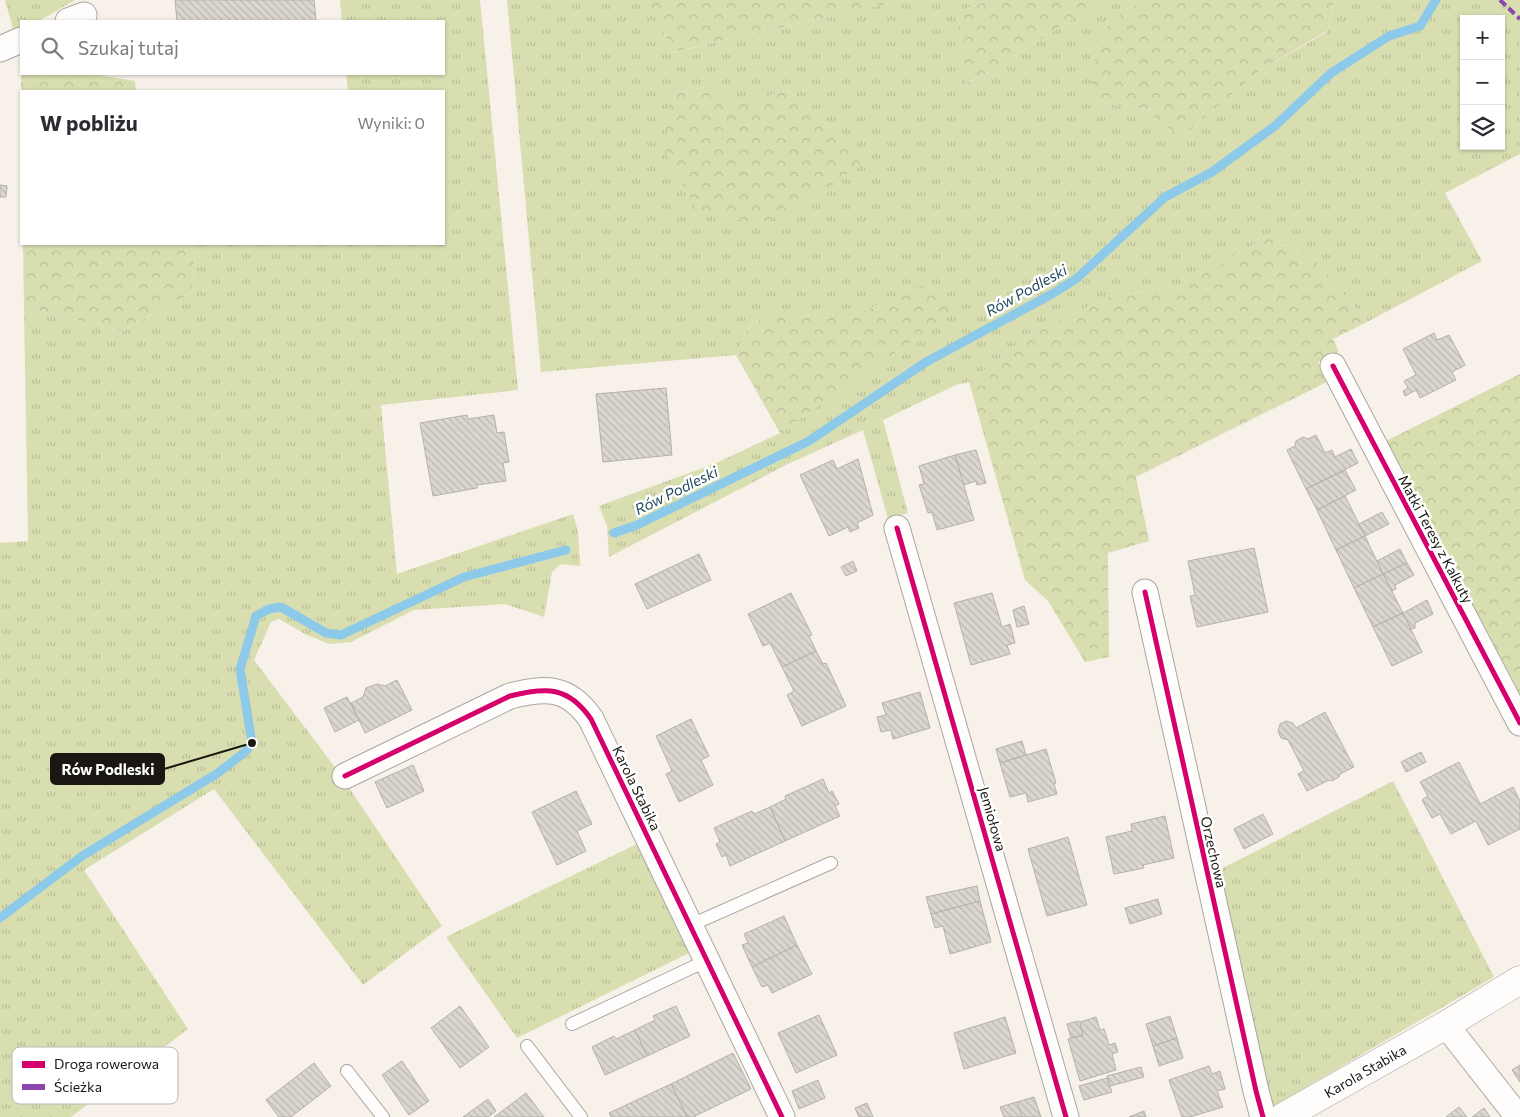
<!DOCTYPE html>
<html lang="pl">
<head>
<meta charset="utf-8">
<style>
	body { margin:0; font-family:Commissioner,sans-serif; background:#f2f2f3; color:#2b2b33 }
	.controls { position:absolute; right:15px; top:15px; display:grid; overflow:hidden; border-radius:0px; box-shadow:0 1px 4px #0004 }
	.controls button { width:45px; height:45px; display:grid; place-items:center; padding:0; border:0; border-bottom:1px solid #e1e1e2; background:#fff; color:#2b2b33; font:25px sans-serif }
	.list { margin:0; padding:0; list-style:none }
	h2 { display:flex; justify-content:space-between; align-items:center; height:65px; margin:0; padding:0 20px; font-size:21px }
	h2 small { font-size:16px; font-weight:400; color:#7c7c81 }
	.icon { flex:none; width:28px; height:28px; fill:none; stroke:currentColor; stroke-width:2; stroke-linecap:round; stroke-linejoin:round }
	.map { position:relative; flex:none; width:1520px; height:1117px; overflow:hidden }
	.search { position:absolute; background:#fff; box-shadow:0 1px 4px #0004; left:20px; top:20px; width:425px; height:55px; display:flex; align-items:center; gap:12px; box-sizing:border-box; padding:0 18px; border-radius:0px; color:#7c7c81; font-size:19px }
	.panel { position:absolute; background:#fff; box-shadow:0 1px 4px #0004; left:20px; top:90px; width:425px; height:155px; border-radius:0px }
	.map>svg:first-child { display:block }
</style>
</head>
<body>
<div class="map">
<svg width="1520" height="1117" viewBox="0 0 1520 1117">
	<defs>
		<pattern id="grass-tufts" width="24" height="20" patternUnits="userSpaceOnUse" patternTransform="scale(1.25)"><rect width="24" height="20" fill="#d9deb1"/><path d="M3 7l-1-3M5 7V3M7 7l1-3M15 17l-1-3M17 17v-4M19 17l1-3" fill="none" stroke="#babe97"/></pattern>
		<pattern id="forest-crowns" width="20" height="18" patternUnits="userSpaceOnUse" patternTransform="scale(1.25)"><rect width="20" height="18" fill="#d9deb1"/><path d="M2 6a3 3 0 1 1 6 0M12 15a3 3 0 1 1 6 0" fill="none" stroke="#babe97"/></pattern>
		<pattern id="building-back-hatch" width="6" height="6" patternUnits="userSpaceOnUse" patternTransform="scale(1.25)"><rect width="6" height="6" fill="#dbd6d0"/><path d="M-1 5l2 2M0 0l6 6M5-1l2 2" fill="none" stroke="#bbb7b2"/></pattern>
	</defs>
	<rect width="100%" height="100%" fill="#f7f1ea"/>
	<g fill="url(#grass-tufts)" fill-rule="evenodd">
		<polygon points="5,0 75,0 39,21 21,21 21,32 15,36"/>
		<polygon points="340,0 480,0 518,390 381,405 397,574 573,514 578,531 580,566 561,564 552,572 544,617 505,604 414,610 351,642 329,644 305,634 279,619 271,622 254,660 337,770 442,926 363,985 214,789 84,870 188,1029 71,1117 0,1117 0,543 28,541 24,307 122,331 193,292 195,244 444,244 444,91 348,91 346,74 444,74 444,21 342,21"/>
		<path d="M507 0H652V8L673 52 904 0H990L957 12 966 84 992 70 1102 0H1145L1126 10 1093 76 1090 93 1106 104 1147 109 1157 121 1182 137 1262 69 1327 32 1334 0H1520V154L1445 193 1482 261 1367 322 1316 261 1270 236 1176 288 1115 294 1029 335 969 382 956 385 883 420 908 513 888 519 863 430 788 464 609 557 607 526 599 506 716 463 780 433 957 309 920 286 846 319 802 315H767L748 328 736 355 541 372ZM1464 19H1501V146H1464ZM710 86 739 104 788 90 807 109 842 136 865 161 670 94Z"/>
		<polygon points="1393,781 1494,977 1272,1107 1217,871"/>
		<polygon points="637,844 689,953 517,1038 446,937"/>
	</g>
	<g fill="url(#forest-crowns)">
		<polygon points="652,0 904,0 673,52 652,8"/>
		<polygon points="990,0 1102,0 992,70 965,84 957,12"/>
		<polygon points="1145,0 1334,0 1327,31 1262,69 1182,137 1157,121 1147,109 1106,104 1090,93 1098,34 1126,10"/>
		<polygon points="21,54 21,74 93,74 135,81 136,91 21,91 21,93"/>
		<polygon points="710,86 739,104 788,90 807,109 842,136 866,160 830,187 764,224 699,214 665,152 670,94"/>
		<polygon points="1270,236 1316,261 1367,322 1333,339 1339,352 1318,362 1327,382 1136,477 1149,541 1108,553 1109,657 1085,662 1048,601 1025,580 969,382 1029,335 1115,294 1176,288"/>
		<polygon points="23,244 195,244 193,292 122,331 24,307"/>
		<polygon points="920,285 958,309 780,433 736,355 748,328 767,315 802,315 846,319"/>
		<polygon points="1520,374 1520,694 1386,441"/>
	</g>
	<g fill="none" stroke-linecap="round" stroke-linejoin="round">
		<g stroke="#8dcae9" stroke-width="9">
			<polyline points="614,533 637,525 809,441 926,362 1052,294 1076,279 1165,197 1212,172 1275,126 1331,73 1389,36 1420,26 1436,0"/>
			<polyline points="0,918 82,856 218,773 245,752 252,743 240,669 256,616 269,609 281,607 326,633 341,635 464,577 566,550"/>
		</g>
	</g>
	<g fill="url(#building-back-hatch)" stroke="#b4b0ab">
		<polygon points="175,0 314,0 316,21 177,21"/>
		<polygon points="0,185 7,186 6,197 0,197"/>
		<polygon points="1434,333 1437,340 1449,335 1465,365 1452,372 1456,380 1420,398 1416,390 1405,396 1403,391 1408,388 1404,381 1416,375 1403,349"/>
		<polygon points="666,388 672,455 603,462 596,394"/>
		<polygon points="467,415 468,419 494,415 497,433 504,432 509,462 503,463 506,481 477,485 477,488 433,496 420,423"/>
		<polygon points="1316,435 1325,453 1332,450 1335,457 1351,449 1358,463 1306,489 1287,450 1295,446 1296,441 1303,437 1308,439"/>
		<polygon points="976,450 986,483 977,485 976,481 963,485 955,455"/>
		<polygon points="955,455 974,520 937,530 932,512 928,513 919,485 924,484 919,466"/>
		<polygon points="858,459 873,515 857,523 859,528 850,532 848,527 829,536 800,475 833,460 837,469"/>
		<polygon points="1345,470 1356,490 1317,510 1306,489"/>
		<polygon points="1345,496 1365,536 1336,550 1317,510"/>
		<polygon points="1382,512 1389,524 1365,536 1359,524"/>
		<polygon points="1365,536 1383,574 1354,588 1336,550"/>
		<polygon points="1254,548 1268,612 1197,627 1190,596 1195,595 1188,561"/>
		<polygon points="1400,549 1407,563 1383,574 1377,561"/>
		<polygon points="699,554 711,580 647,609 635,584"/>
		<polygon points="853,561 857,571 846,576 841,567"/>
		<polygon points="1407,563 1414,575 1395,585 1396,589 1392,591 1383,574"/>
		<polygon points="1383,574 1403,613 1373,627 1354,588"/>
		<polygon points="791,593 812,635 809,636 816,651 782,667 770,643 763,646 748,614"/>
		<polygon points="992,593 1002,627 1010,624 1015,643 1007,645 1010,654 971,665 954,603"/>
		<polygon points="1427,600 1433,614 1415,623 1415,628 1411,629 1403,613"/>
		<polygon points="1024,606 1029,624 1017,627 1013,610"/>
		<polygon points="1403,613 1422,652 1392,666 1373,627"/>
		<polygon points="816,651 823,664 826,663 846,706 802,726 787,695 794,691 782,667"/>
		<polygon points="397,680 412,710 365,733 351,703 363,697 366,688 377,684 385,686"/>
		<polygon points="920,692 930,728 893,739 891,730 881,732 877,717 886,715 882,703"/>
		<polygon points="347,697 359,720 335,732 324,708"/>
		<polygon points="1325,712 1354,767 1340,774 1339,777 1332,781 1329,780 1307,791 1298,774 1304,771 1300,763 1288,740 1281,738 1278,731 1280,724 1286,721 1293,723 1296,728"/>
		<polygon points="691,719 709,756 701,760 713,785 679,802 666,774 672,771 656,736"/>
		<polygon points="1022,741 1026,755 1000,763 996,749"/>
		<polygon points="1046,749 1056,783 1054,784 1057,794 1028,802 1026,793 1010,797 1000,763"/>
		<polygon points="1421,752 1426,762 1406,772 1401,762"/>
		<polygon points="1459,762 1480,804 1513,787 1520,801 1520,829 1488,845 1476,821 1451,834 1440,814 1432,818 1422,800 1428,796 1420,782"/>
		<polygon points="413,765 424,791 387,808 375,782"/>
		<polygon points="823,779 829,793 832,791 839,804 835,806 840,816 785,841 770,807 786,799 785,796"/>
		<polygon points="576,791 592,824 577,831 586,851 557,865 532,812"/>
		<polygon points="770,807 785,841 730,866 726,855 722,857 716,844 720,842 714,828 752,811 754,814"/>
		<polygon points="1263,814 1273,834 1244,849 1234,829"/>
		<polygon points="1165,816 1174,858 1143,865 1144,868 1114,874 1106,837 1132,831 1131,824"/>
		<polygon points="1068,837 1087,905 1047,916 1028,849"/>
		<polygon points="977,886 980,901 931,914 926,897"/>
		<polygon points="1158,899 1162,914 1130,924 1125,908"/>
		<polygon points="980,901 991,942 950,954 943,926 935,928 931,914"/>
		<polygon points="784,916 797,945 752,967 742,945 748,943 744,934"/>
		<polygon points="797,945 812,974 772,993 768,985 762,987 752,967"/>
		<polygon points="460,1006 489,1047 460,1068 431,1028"/>
		<polygon points="676,1006 690,1036 647,1056 635,1030 655,1020 653,1016"/>
		<polygon points="819,1015 837,1055 796,1073 778,1033"/>
		<polygon points="1170,1016 1177,1038 1153,1046 1146,1024"/>
		<polygon points="1005,1017 1016,1053 964,1069 954,1033"/>
		<polygon points="1096,1017 1100,1030 1104,1029 1109,1045 1115,1043 1118,1052 1112,1054 1116,1070 1080,1081 1068,1039 1083,1035 1080,1022"/>
		<polygon points="1078,1021 1080,1022 1083,1035 1071,1038 1067,1024"/>
		<polygon points="635,1030 647,1056 605,1075 592,1047 614,1036 616,1039"/>
		<polygon points="1177,1038 1183,1058 1159,1066 1153,1046"/>
		<polygon points="733,1053 751,1089 695,1116 696,1117 687,1117 671,1084"/>
		<polygon points="402,1061 429,1101 409,1115 382,1075"/>
		<polygon points="314,1063 331,1086 291,1117 279,1117 266,1100"/>
		<polygon points="1520,1065 1520,1082 1512,1070"/>
		<polygon points="1209,1066 1212,1074 1220,1071 1225,1089 1217,1091 1223,1107 1190,1117 1182,1117 1169,1080"/>
		<polygon points="1141,1067 1144,1077 1110,1086 1107,1076"/>
		<polygon points="1107,1078 1112,1092 1084,1100 1079,1086"/>
		<polygon points="818,1080 825,1098 799,1109 792,1091"/>
		<polygon points="671,1084 687,1117 611,1117 609,1113"/>
		<polygon points="526,1093 544,1117 494,1117"/>
		<polygon points="1034,1097 1041,1117 1022,1117 1017,1102"/>
		<polygon points="488,1099 496,1111 488,1117 463,1117"/>
		<polygon points="1017,1102 1022,1117 1004,1117 1000,1107"/>
		<polygon points="867,1103 873,1117 859,1117 855,1108"/>
		<polygon points="1459,1107 1467,1117 1446,1117"/>
		<polygon points="1484,1108 1490,1117 1472,1117"/>
		<polygon points="1144,1111 1146,1117 1129,1117"/>
	</g>
	<g fill="none" stroke-linecap="round" stroke-linejoin="round">
		<g stroke="#aaa6a0" stroke-width="14">
			<g id="service">
				<polyline points="691,925 831,863"/>
				<polyline points="572,1024 708,960"/>
				<polyline points="527,1046 581,1117"/>
				<polyline points="347,1071 383,1117"/>
			</g>
		</g>
		<g stroke="#aaa6a0" stroke-width="27">
			<g id="minor">
				<polyline points="68,21 84,15"/>
				<polyline points="0,49 21,40"/>
				<polyline points="1333,366 1520,723"/>
				<polyline points="897,528 1066,1117"/>
				<polyline points="1145,592 1256,1091 1263,1117"/>
				<path d="M345 776 510 696C546 687 568 686 591 719L782 1117"/>
				<polyline points="1446,1025 1518,1117"/>
			</g>
		</g>
		<g stroke="#aaa6a0" stroke-width="29">
			<polyline id="tertiary" points="1283,1117 1446,1025 1520,980"/>
		</g>
		<use href="#service" stroke="#fefdfc" stroke-width="12"/>
		<use href="#minor" stroke="#fefdfc" stroke-width="25"/>
		<use href="#tertiary" stroke="#fefdfc" stroke-width="28"/>
		<polyline stroke="#8e44ad" stroke-width="4" stroke-dasharray="8 4" stroke-linecap="butt" points="1500,0 1520,19"/>
		<g stroke="#fff" stroke-width="8">
			<g id="cycleway">
				<polyline points="1333,366 1520,723"/>
				<polyline points="897,528 1066,1117"/>
				<polyline points="1145,592 1256,1091 1263,1117"/>
				<path d="M345 776 510 696C546 687 568 686 591 719L782 1117"/>
			</g>
		</g>
		<use href="#cycleway" stroke="#d6006c" stroke-width="5"/>
	</g>
	<g text-anchor="middle" dominant-baseline="central" stroke-width="5" stroke-linejoin="round" paint-order="stroke">
		<g font-size="14" fill="#1a1611" stroke="#fff">
			<text transform="translate(1436 539) rotate(62)">Matki Teresy z Kalkuty</text>
			<text transform="translate(637 788) rotate(64)">Karola Stabika</text>
			<text transform="translate(993 819) rotate(74)">Jemiołowa</text>
			<text transform="translate(1214 852) rotate(77)">Orzechowa</text>
			<text transform="translate(1365 1071) rotate(-30)">Karola Stabika</text>
		</g>
		<g font-size="15" font-style="italic" fill="#234a5e" stroke="#fff">
			<text transform="translate(1026 290) rotate(-29)">Rów Podleski</text>
			<text transform="translate(676 490) rotate(-26)">Rów Podleski</text>
		</g>
	</g>
	<rect x="12" y="1047" width="166" height="57" rx="8" fill="#fff" stroke="#bab9b8" stroke-width="1"/>
	<rect x="22" y="1061" width="23" height="7" fill="#d6006c"/>
	<rect x="22" y="1084" width="23" height="6" fill="#8e44ad"/>
	<g font-size="14" fill="#1a1611">
		<text x="54" y="1069">Droga rowerowa</text>
		<text x="54" y="1092">Ścieżka</text>
	</g>
	<path fill="none" stroke="#1a1611" stroke-width="2" d="M252 743L164 769"/>
	<circle fill="#1a1611" stroke="#fff" stroke-width="2" cx="252" cy="743" r="5"/>
	<rect fill="#1a1611" stroke="#1a1611" stroke-width="2" x="51" y="754" width="113" height="30" rx="5"/>
	<g font-size="15" text-anchor="middle" font-weight="bold" fill="#fff">
		<text x="108" y="775">Rów Podleski</text>
	</g>
</svg>
<div class="controls">
<button>+</button>
<button>−</button>
<button><svg class="icon" aria-label="layers" viewBox="0 0 24 24"><path d="M12 4l9 5-9 5-9-5zM3 14l9 5 9-5"/></svg></button>
</div>
<div class="search"><svg class="icon" aria-label="search" viewBox="0 0 24 24"><circle cx="10" cy="10" r="6"/><path d="M15 15l6 6"/></svg>Szukaj tutaj</div>
<section class="panel">
<h2>W pobliżu<small>Wyniki: 0</small></h2>
<ul class="list">
</ul>
</section>
</div>
</body>
</html>
